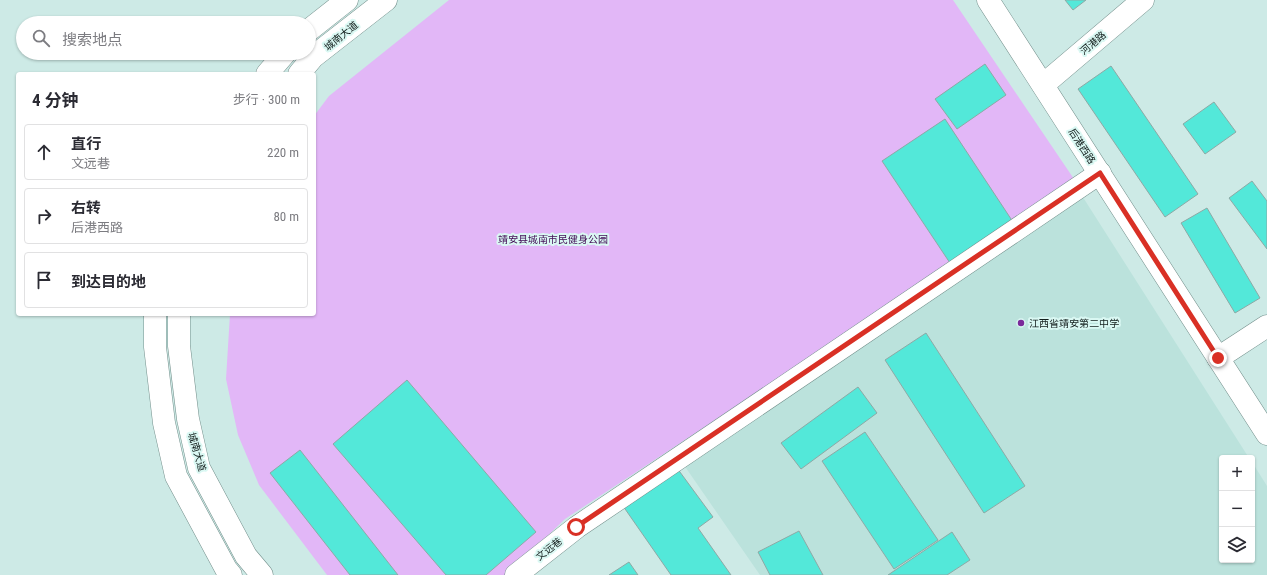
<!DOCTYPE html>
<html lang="zh">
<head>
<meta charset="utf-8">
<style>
	body { margin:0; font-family:"Roboto Condensed","Noto Sans SC",sans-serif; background:#f7f7f7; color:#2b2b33 }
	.controls { position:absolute; right:12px; bottom:12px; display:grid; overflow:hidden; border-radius:4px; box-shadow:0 1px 3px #0004 }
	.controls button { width:36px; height:36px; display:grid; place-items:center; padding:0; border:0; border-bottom:1px solid #e1e1e2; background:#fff; color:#2b2b33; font:20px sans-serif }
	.stop { position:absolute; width:12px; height:12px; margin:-9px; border:3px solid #d93025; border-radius:50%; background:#fff }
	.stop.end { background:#d93025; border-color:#fff; box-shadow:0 1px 4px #0008 }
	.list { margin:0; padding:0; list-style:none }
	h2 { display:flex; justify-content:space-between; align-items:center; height:52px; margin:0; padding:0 16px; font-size:17px }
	h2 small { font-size:13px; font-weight:400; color:#7c7c81 }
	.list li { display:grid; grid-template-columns:26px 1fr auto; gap:12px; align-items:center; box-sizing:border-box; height:56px; margin:0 8px 8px; padding:0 8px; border:1px solid #e1e1e2; border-radius:4px }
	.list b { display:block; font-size:15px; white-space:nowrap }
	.list p { margin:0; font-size:13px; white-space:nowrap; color:#7c7c81 }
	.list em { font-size:13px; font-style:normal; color:#7c7c81 }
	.icon { flex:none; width:22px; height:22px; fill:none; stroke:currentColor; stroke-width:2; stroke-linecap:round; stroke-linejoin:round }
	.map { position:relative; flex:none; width:1267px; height:575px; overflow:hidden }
	.search { position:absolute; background:#fff; box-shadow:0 1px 3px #0004; left:16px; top:16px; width:300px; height:44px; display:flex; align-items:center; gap:10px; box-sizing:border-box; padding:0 14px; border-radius:22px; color:#7c7c81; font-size:15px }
	.panel { position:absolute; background:#fff; box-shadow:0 1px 3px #0004; left:16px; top:72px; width:300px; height:244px; border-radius:4px }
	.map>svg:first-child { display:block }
</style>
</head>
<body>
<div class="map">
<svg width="1267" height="575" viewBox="0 0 1267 575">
	<rect width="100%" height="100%" fill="#cdeae6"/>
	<polygon fill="#bbe2dc" points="1079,191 1249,458 1222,458 1222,560 1252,560 1252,462 1267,486 1267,575 760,575 677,455"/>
	<polygon fill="#e2b7f7" points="449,0 953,0 1076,182 565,519 507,575 327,575 259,485 238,435 226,379 230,314 314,314 314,116 329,96"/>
	<g fill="#53e8d9" stroke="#8da9a5">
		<polygon points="1065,0 1086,0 1073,10"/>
		<polygon points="985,64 1006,95 957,129 935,99"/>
		<polygon points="1111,66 1198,194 1165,217 1078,89"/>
		<polygon points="1214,102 1236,132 1205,154 1183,124"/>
		<polygon points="945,119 1013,222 950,263 882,161"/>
		<polygon points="1252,181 1267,201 1267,249 1229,198"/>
		<polygon points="1207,208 1260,298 1235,313 1181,223"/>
		<polygon points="926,333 1025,486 984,513 885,360"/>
		<polygon points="407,380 536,532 486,575 446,575 333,444"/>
		<polygon points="858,387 877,413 801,469 781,443"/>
		<polygon points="865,432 938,540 894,569 822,461"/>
		<polygon points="300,450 398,575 350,575 270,473"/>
		<polygon points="677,468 713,517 698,528 731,575 671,575 623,506"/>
		<polygon points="799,531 823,575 770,575 758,552"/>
		<polygon points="952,532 970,560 947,575 888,575"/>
		<polygon points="629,562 638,575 609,575"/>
	</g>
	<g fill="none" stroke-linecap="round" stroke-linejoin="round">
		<g stroke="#738f8b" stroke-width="23">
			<g id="minor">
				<polyline points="1043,85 1143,0"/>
				<polyline points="1218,358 1267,326"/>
				<polyline points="516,575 577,527 1100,173"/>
			</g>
		</g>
		<g stroke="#738f8b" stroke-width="23">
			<g id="major">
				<polyline points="988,0 1267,434"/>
				<polyline points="309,30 347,0"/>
				<polyline points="267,74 285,53"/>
				<polyline points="299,74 313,57 386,0"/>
				<polyline points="155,314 155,347 164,423 176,476 226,569 231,575"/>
				<polyline points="179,314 179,346 188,419 199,468 246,556 262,575"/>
			</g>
		</g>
		<use href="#minor" stroke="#fff" stroke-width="22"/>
		<use href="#major" stroke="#fff" stroke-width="22"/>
	</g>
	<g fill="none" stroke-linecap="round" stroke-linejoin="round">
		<polyline stroke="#d93025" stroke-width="5" points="576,527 1100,173 1218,358"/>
	</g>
	<circle fill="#7a299a" stroke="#daf8f3" stroke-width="1.5" cx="1021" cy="323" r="4"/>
	<g text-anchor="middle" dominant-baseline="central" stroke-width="4" stroke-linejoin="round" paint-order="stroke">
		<g font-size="10" fill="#131e1c" stroke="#daf8f3">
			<text transform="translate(341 36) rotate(-39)">城南大道</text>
			<text transform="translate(1093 43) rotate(-40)">河港路</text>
			<text transform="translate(1082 146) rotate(57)">后港西路</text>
			<text transform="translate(197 452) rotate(74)">城南大道</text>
			<text transform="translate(549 549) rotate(-38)">文远巷</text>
		</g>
		<g font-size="10" fill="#400a54" stroke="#daf8f3">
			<text x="553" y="239">靖安县城南市民健身公园</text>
		</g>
		<g font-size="10" fill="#131e1c" stroke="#daf8f3" text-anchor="start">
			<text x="1029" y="323">江西省靖安第二中学</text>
		</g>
	</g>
</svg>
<div class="controls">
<button>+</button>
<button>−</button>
<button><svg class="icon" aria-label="layers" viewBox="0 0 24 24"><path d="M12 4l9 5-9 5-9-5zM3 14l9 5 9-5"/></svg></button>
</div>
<div class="stop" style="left:576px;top:527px"></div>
<div class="stop end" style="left:1218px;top:358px"></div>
<div class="search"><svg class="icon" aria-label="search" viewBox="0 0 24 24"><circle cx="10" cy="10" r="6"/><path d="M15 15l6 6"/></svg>搜索地点</div>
<section class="panel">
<h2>4 分钟<small>步行 · 300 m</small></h2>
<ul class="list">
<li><svg class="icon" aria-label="ahead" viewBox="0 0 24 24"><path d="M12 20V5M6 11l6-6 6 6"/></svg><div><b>直行</b><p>文远巷</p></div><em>220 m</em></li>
<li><svg class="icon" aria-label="right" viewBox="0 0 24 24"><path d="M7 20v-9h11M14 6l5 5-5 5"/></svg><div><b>右转</b><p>后港西路</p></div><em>80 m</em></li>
<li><svg class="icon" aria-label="arrive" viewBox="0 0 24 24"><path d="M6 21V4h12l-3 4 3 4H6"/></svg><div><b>到达目的地</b></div></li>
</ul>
</section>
</div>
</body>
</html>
